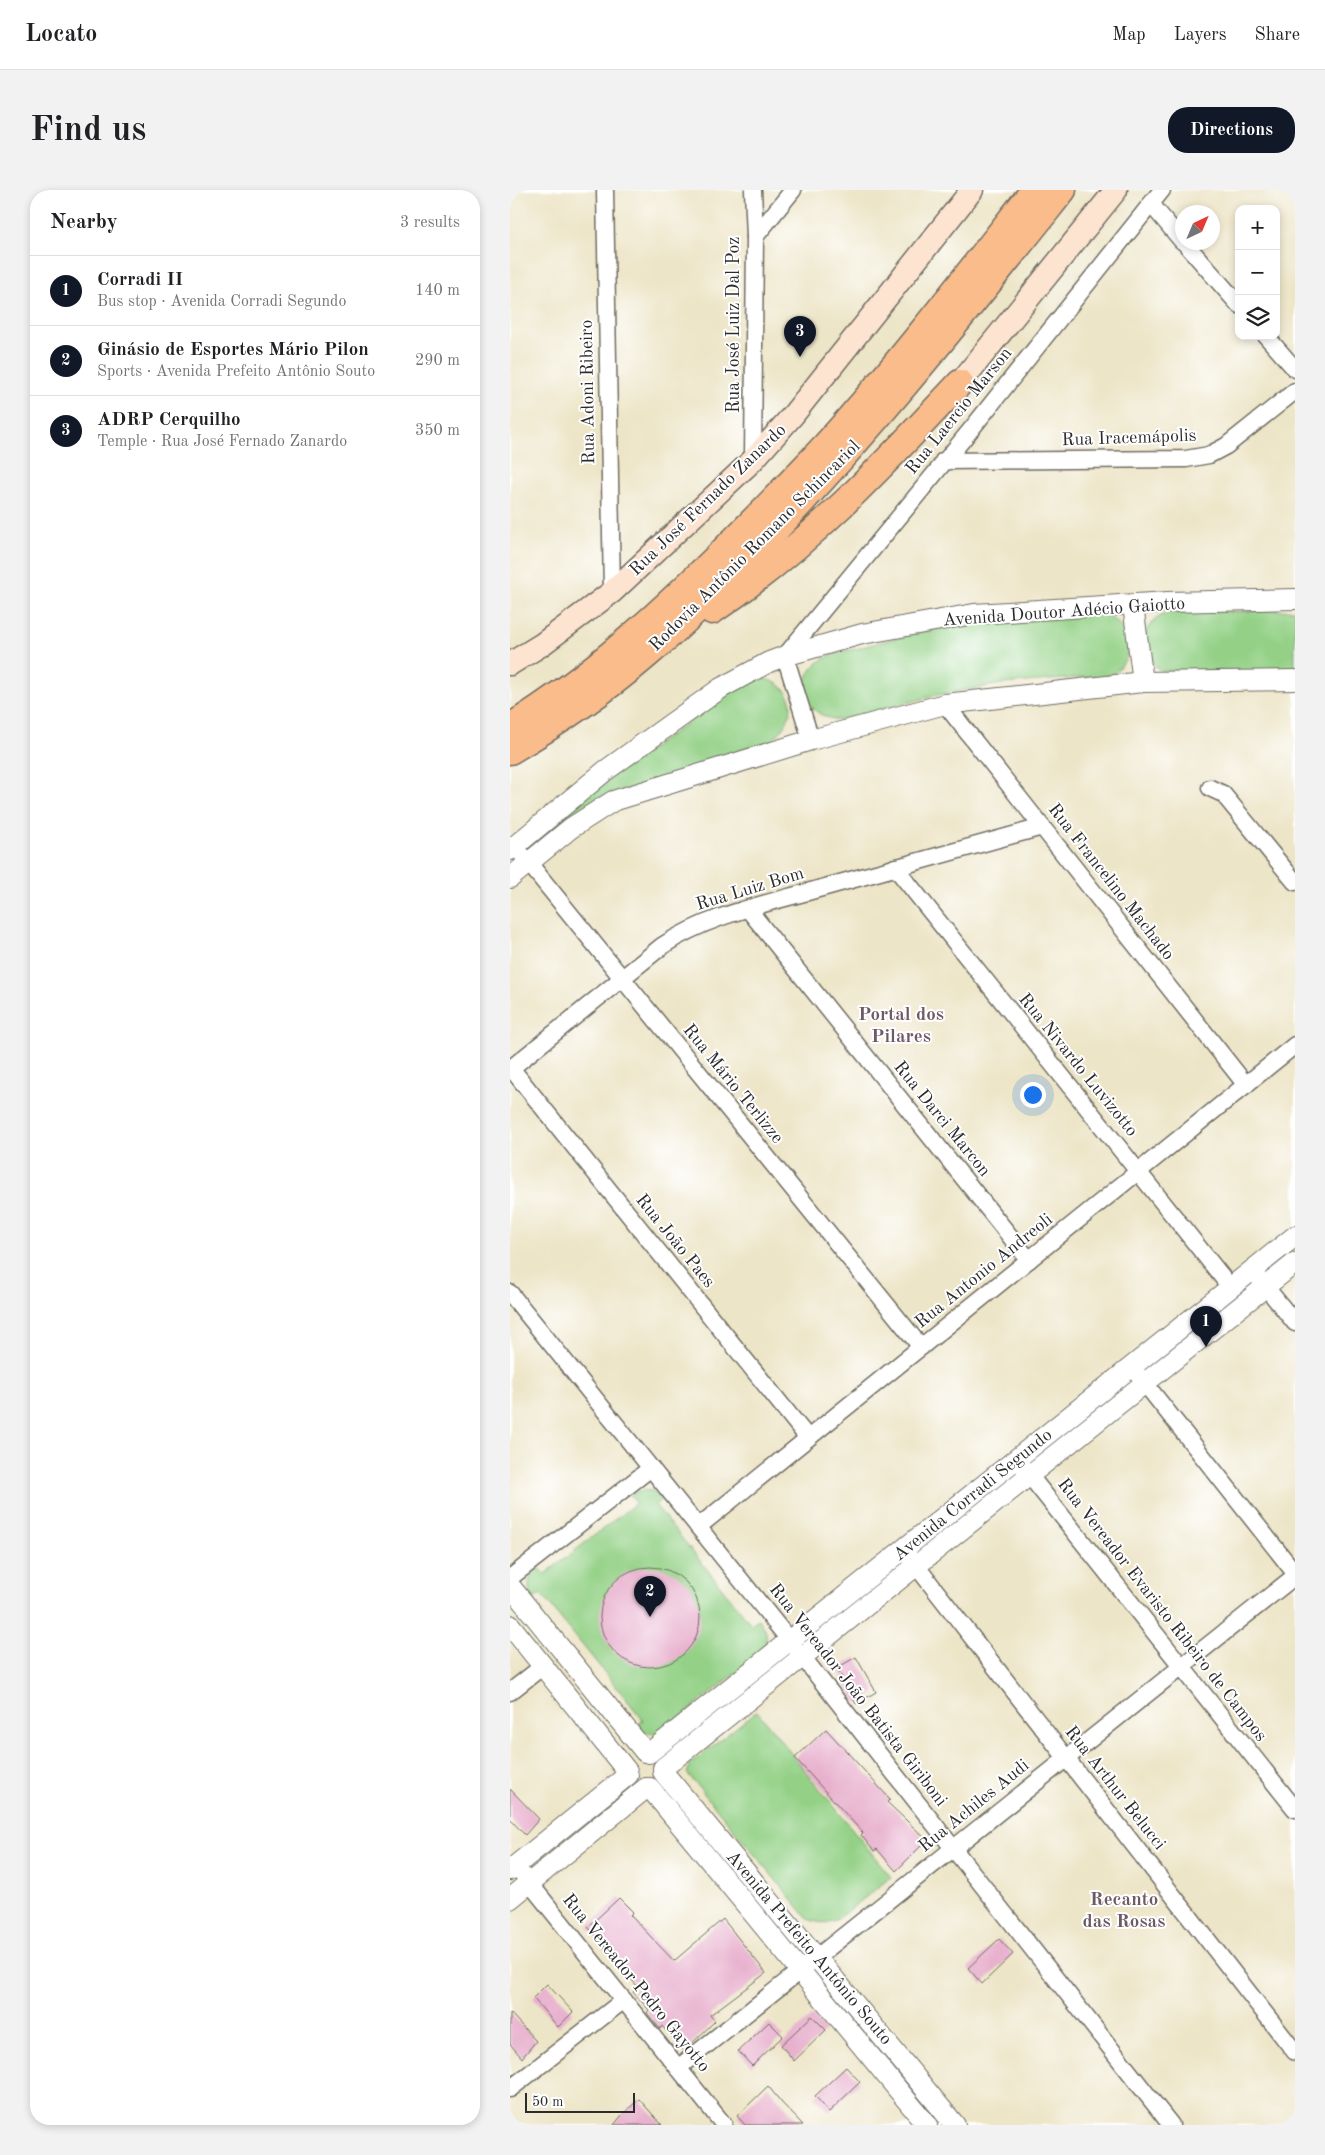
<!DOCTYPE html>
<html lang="en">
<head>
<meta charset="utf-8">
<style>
	body { margin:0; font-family:"Old Standard TT",serif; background:#f2f2f2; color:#202124 }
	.controls { position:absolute; right:15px; top:15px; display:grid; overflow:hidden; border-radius:10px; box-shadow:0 2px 8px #0003 }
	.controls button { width:45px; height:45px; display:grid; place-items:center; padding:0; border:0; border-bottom:1px solid #e0e0e0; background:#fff; color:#202124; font:25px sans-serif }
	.compass { position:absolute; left:665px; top:15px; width:45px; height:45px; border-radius:50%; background:#fff; box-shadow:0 2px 8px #0003; rotate:44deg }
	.scale { position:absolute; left:15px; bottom:12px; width:110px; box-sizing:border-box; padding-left:5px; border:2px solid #2b2b2b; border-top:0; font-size:14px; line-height:18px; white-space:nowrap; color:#2b2b2b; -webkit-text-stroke:4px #fff; paint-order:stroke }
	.you { position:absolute; left:522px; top:904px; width:18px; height:18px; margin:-12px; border:4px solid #fff; border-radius:50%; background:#1a73e8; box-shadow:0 0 0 8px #1a73e833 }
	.badge { display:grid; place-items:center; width:32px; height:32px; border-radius:50%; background:#111827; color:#fff; font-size:16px; font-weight:700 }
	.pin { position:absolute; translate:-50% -41px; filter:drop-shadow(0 1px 2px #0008) }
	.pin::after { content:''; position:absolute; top:26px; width:18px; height:15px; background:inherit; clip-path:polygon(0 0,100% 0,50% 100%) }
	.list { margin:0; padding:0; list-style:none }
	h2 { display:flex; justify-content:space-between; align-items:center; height:65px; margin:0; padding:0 20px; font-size:21px }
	h2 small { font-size:16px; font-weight:400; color:#757577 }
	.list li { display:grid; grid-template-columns:32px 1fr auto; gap:15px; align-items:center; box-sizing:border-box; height:70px; padding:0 20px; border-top:1px solid #e0e0e0 }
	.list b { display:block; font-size:19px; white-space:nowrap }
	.list p { margin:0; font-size:16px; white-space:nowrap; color:#757577 }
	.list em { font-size:16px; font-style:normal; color:#757577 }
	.icon { flex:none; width:28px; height:28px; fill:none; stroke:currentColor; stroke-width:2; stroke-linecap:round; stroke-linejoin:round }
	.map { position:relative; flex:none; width:785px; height:1935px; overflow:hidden; border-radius:20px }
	header { display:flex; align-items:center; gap:30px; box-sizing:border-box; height:70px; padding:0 25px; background:#fff; border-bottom:1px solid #e0e0e0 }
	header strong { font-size:24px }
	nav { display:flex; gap:28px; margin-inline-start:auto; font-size:18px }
	.intro { display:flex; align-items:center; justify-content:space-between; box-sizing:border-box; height:120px; padding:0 30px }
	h1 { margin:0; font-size:35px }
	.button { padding:12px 22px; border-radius:20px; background:#111827; color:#fff; font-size:18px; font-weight:700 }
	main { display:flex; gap:30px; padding:0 30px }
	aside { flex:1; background:#fff; border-radius:20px; box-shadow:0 2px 8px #0003 }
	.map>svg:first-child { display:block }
</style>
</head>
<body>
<header>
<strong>Locato</strong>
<nav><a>Map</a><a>Layers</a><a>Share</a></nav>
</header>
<div class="intro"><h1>Find us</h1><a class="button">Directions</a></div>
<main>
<aside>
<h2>Nearby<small>3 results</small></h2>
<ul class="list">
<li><span class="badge">1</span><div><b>Corradi II</b><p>Bus stop · Avenida Corradi Segundo</p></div><em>140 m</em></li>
<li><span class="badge">2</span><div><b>Ginásio de Esportes Mário Pilon</b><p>Sports · Avenida Prefeito Antônio Souto</p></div><em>290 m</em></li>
<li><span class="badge">3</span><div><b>ADRP Cerquilho</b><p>Temple · Rua José Fernado Zanardo</p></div><em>350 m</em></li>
</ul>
</aside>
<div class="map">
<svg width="785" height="1935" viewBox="0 0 785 1935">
	<rect width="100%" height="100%" fill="#fff"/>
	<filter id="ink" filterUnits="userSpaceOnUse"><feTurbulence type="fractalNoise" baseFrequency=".02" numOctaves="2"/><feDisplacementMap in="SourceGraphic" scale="10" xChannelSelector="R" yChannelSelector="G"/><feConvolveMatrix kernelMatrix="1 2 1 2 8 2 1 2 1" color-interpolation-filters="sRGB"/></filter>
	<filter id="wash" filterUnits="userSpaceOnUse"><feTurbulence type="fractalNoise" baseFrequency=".0096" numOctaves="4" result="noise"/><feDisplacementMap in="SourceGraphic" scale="20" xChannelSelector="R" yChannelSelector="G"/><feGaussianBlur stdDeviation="1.12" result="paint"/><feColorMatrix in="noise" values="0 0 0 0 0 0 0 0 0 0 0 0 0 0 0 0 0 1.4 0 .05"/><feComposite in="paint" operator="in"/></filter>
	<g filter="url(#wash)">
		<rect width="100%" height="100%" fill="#ede5c7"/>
		<g fill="#94d187" stroke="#607e59">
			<path d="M785 420V481H651C632 467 627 438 651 426 656 423 663 423 667 423Z"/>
			<path d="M589 424C611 429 625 447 615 470 612 476 606 481 602 485L492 494 432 504 329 530C315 528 306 524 298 512 290 498 297 481 309 472 320 463 339 461 352 457 391 446 431 437 471 431 510 426 550 426 589 424Z"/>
			<path d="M246 488C251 489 257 489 262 491 292 504 282 535 261 551L101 606 38 644 36 641 88 597 239 489Z"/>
			<path d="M131 1300 143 1301 153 1308 145 1315 241 1434 248 1429C258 1439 259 1451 251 1463L152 1542C142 1546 134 1543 125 1537L133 1530 31 1404 23 1410C16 1397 18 1387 28 1376L35 1384 126 1313 120 1305Z"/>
			<path d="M247 1521 381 1687 328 1729C316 1734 310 1734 298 1729L177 1583 181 1573Z"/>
		</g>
		<g id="blocks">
			<g fill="#e8b1ce">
				<circle cx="140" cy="1427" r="50"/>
				<polygon points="346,1467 366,1502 346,1514 327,1478"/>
				<polygon points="316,1539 380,1609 377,1612 417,1650 386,1681 367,1659 364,1661 351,1645 353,1643 285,1568"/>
				<polygon points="0,1599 29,1629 15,1645 0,1629"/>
				<polygon points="109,1708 123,1722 120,1725 164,1771 213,1729 256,1783 200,1825 205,1831 174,1861 152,1836 150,1839 137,1823 139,1820 123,1802 128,1797 94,1758 96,1756 78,1737"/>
				<polygon points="489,1749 503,1764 472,1794 458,1778"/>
				<polygon points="37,1794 63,1822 48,1837 23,1808"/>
				<polygon points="0,1823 26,1851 12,1868 0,1854"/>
				<polygon points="302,1826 316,1840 284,1871 271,1855"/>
				<polygon points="259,1832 273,1846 242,1876 228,1861"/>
				<polygon points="336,1877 350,1892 319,1922 305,1906"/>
				<polygon points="258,1896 271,1912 293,1935 235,1935 227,1926"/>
				<polygon points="129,1909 152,1935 104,1935 112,1925"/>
			</g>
		</g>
	</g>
	<g filter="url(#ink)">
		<use href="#blocks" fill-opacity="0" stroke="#6f6c62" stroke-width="1"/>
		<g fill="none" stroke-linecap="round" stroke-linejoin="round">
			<g stroke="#6f6c62" stroke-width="19">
				<g id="minor">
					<polyline points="95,0 102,402"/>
					<polyline points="641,14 672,51"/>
					<polyline points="245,47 283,0"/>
					<polyline points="674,52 729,115"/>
					<polyline points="756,146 785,179"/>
					<polyline points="243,270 245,47 243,0"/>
					<polyline points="433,271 676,269 699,265 716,256 785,201"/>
					<polyline points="435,514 736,895"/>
					<polyline points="301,550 275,466 463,237 652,0"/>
					<polyline points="700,598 713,604 785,692"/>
					<polyline points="5,656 411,1157"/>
					<polyline points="385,677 721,1098"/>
					<polyline points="238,719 519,1070"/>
					<polyline points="1,878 298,1248"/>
					<path d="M0 879 152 756C197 726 251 715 301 701 378 679 455 658 532 637"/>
					<polyline points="742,1080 785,1133"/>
					<polyline points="0,1103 280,1451 661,1935"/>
					<polyline points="622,1177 785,1383"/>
					<polyline points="512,1276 785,1619"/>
					<polyline points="188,1337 785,855"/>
					<polyline points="394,1360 785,1862"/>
					<polyline points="0,1388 141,1278"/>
					<polyline points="0,1502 33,1476"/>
					<polyline points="5,1675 214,1935"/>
					<polyline points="168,1878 785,1386"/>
					<polyline points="0,1899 114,1810"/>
				</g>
			</g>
			<g stroke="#6f6c62" stroke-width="22">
				<g id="tertiary">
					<polyline points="623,415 633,492"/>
					<polyline points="0,660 95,581 211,498 259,472 275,466 352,444 464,424 658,412 785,409"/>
					<polyline points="0,688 61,638 103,611 301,550 435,514 633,492 785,490"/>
					<polyline points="0,1396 135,1562"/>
					<polyline points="0,1435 117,1581"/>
					<polyline points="139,1563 785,1046"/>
					<polyline points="153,1578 785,1073"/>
					<polyline points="153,1582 445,1935"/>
					<polyline points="140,1598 417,1935"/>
					<polyline points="0,1680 118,1585"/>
					<polyline points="0,1709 136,1598"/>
				</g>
			</g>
			<g stroke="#6f6c62" stroke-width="25">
				<g id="secondary">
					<polyline points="450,193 606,0"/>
					<polyline points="0,474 31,455 102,402 243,270 283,225 462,0"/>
				</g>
			</g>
			<g stroke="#6f6c62" stroke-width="29">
				<g id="trunk">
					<path d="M202 421C296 358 373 276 450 193"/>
					<path d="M0 537C84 485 156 418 226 348 264 309 303 271 338 230 403 156 463 77 524 0"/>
					<path d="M0 561C48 533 94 502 137 465 175 433 211 396 246 360 357 247 454 124 553 0"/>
				</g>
			</g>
			<use href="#minor" stroke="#fff" stroke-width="16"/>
			<use href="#tertiary" stroke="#fff" stroke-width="20"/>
			<use href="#secondary" stroke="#fde4d1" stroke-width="22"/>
			<use href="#trunk" stroke="#fabc8b" stroke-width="26"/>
		</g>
	</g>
	<g text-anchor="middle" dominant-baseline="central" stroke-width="4" stroke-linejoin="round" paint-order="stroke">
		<g font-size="18" fill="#2b2b2b" stroke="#fff">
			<text transform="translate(224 135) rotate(-90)">Rua José Luiz Dal Poz</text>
			<text transform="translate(78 202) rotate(-91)">Rua Adoni Ribeiro</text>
			<text transform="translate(449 221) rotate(-51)">Rua Laercio Marson</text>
			<text transform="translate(619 248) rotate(-2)">Rua Iracemápolis</text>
			<text transform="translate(198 310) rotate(-44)">Rua José Fernado Zanardo</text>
			<text transform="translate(245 356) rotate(-45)">Rodovia Antônio Romano Schincariol</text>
			<text transform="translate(554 422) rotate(-4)">Avenida Doutor Adécio Gaiotto</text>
			<text transform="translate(601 692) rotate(52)">Rua Francelino Machado</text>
			<text transform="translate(240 699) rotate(-17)">Rua Luiz Bom</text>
			<text transform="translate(568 875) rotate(51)">Rua Nivardo Luvizotto</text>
			<text transform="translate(223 894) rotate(51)">Rua Mário Terlizze</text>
			<text transform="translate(432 929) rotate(51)">Rua Darci Marcon</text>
			<text transform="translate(165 1051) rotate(51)">Rua João Paes</text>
			<text transform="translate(474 1081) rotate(-39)">Rua Antonio Andreoli</text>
			<text transform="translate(463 1305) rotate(-39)">Avenida Corradi Segundo</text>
			<text transform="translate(652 1420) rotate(52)">Rua Vereador Evaristo Ribeiro de Campos</text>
			<text transform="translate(348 1505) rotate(52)">Rua Vereador João Batista Giriboni</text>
			<text transform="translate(605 1598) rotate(52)">Rua Arthur Belucci</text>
			<text transform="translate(464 1616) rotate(-39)">Rua Achiles Audi</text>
			<text transform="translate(299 1758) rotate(50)">Avenida Prefeito Antônio Souto</text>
			<text transform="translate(126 1793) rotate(51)">Rua Vereador Pedro Gayotto</text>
		</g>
		<g font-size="19" font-weight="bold" fill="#6d5a64" stroke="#fff">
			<text x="391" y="825">Portal dos<tspan x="391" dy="22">Pilares</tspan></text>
			<text x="614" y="1710">Recanto<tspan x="614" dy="22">das Rosas</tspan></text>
		</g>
	</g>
</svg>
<div class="controls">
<button>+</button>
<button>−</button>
<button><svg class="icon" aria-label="layers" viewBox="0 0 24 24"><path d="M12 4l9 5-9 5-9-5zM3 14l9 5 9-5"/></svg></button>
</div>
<svg class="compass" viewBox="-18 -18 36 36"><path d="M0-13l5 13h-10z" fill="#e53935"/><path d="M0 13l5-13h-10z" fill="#757577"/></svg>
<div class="scale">50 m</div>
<div class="you"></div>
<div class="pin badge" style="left:696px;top:1157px">1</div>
<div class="pin badge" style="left:140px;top:1427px">2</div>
<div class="pin badge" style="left:290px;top:167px">3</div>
</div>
</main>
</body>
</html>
